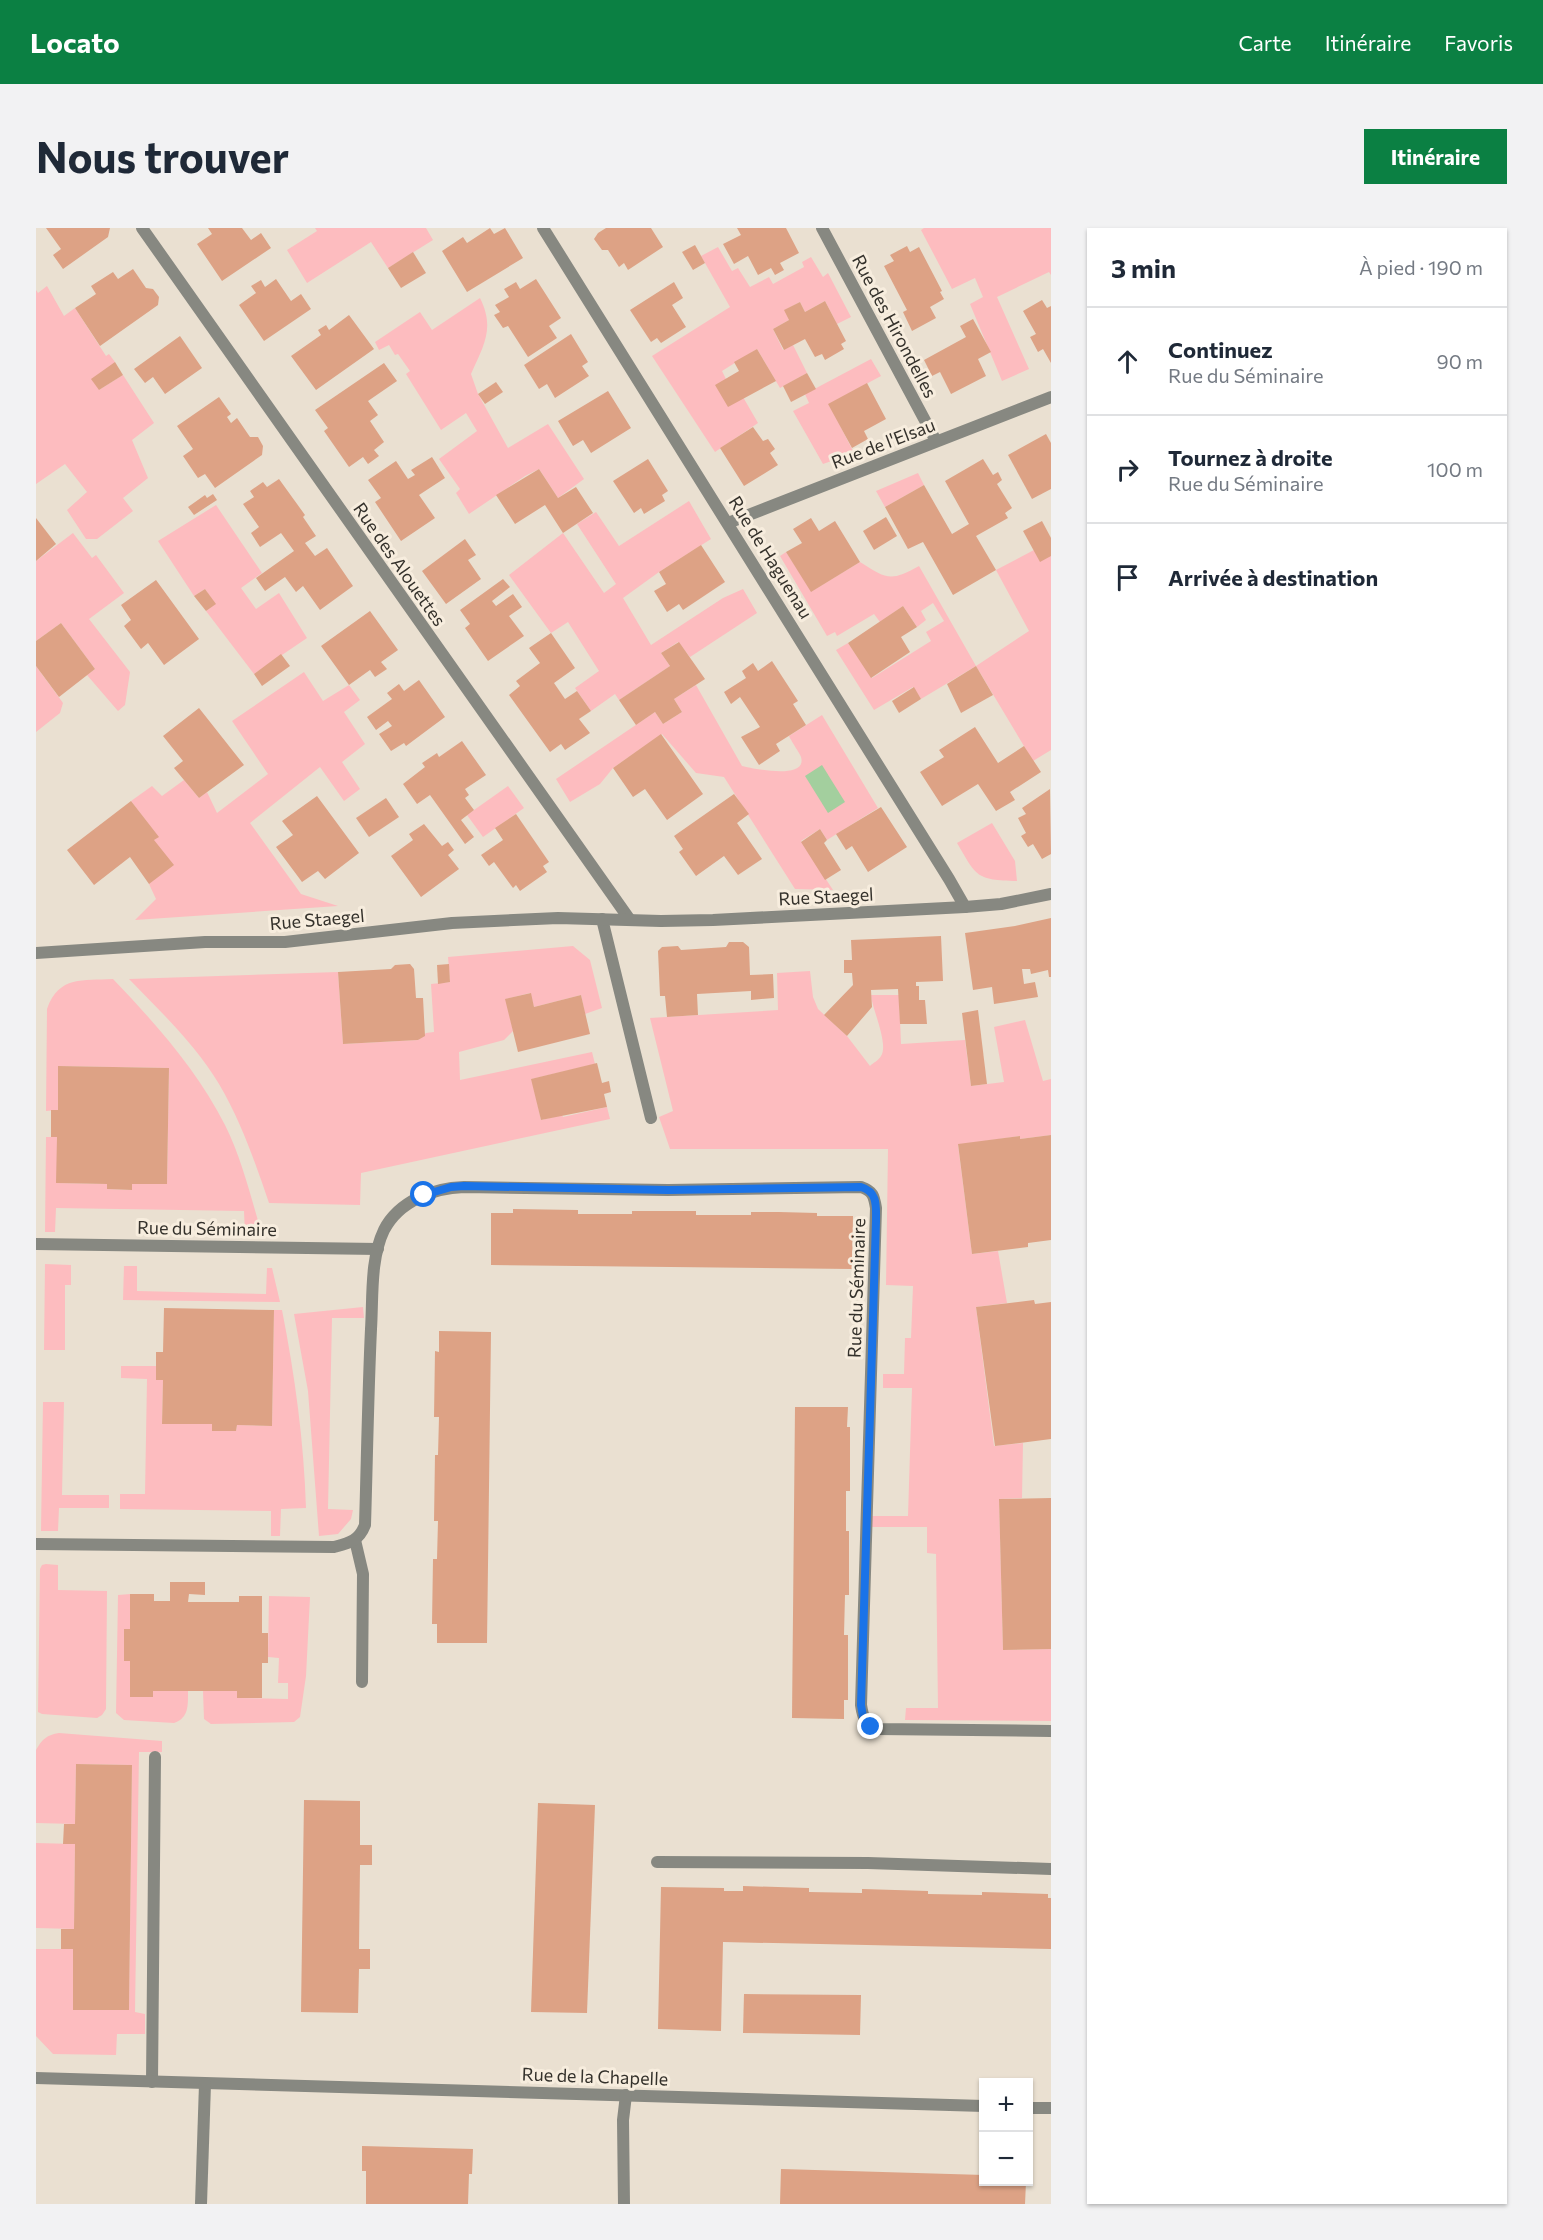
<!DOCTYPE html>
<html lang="fr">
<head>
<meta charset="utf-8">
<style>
	body { margin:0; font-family:Commissioner,sans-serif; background:#f2f2f3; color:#1f2937 }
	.controls { position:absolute; right:18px; bottom:18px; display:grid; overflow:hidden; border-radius:0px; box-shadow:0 2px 4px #0004 }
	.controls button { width:54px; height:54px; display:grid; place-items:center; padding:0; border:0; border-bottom:2px solid #e0e1e3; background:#fff; color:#1f2937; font:30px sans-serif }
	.stop { position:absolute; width:18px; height:18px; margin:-14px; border:4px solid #1a73e8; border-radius:50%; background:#fff }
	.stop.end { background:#1a73e8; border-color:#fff; box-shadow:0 2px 6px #0008 }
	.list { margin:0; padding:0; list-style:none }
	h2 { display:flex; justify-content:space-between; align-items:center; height:78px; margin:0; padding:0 24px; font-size:26px }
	h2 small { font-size:20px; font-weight:400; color:#747a83 }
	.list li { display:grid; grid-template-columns:39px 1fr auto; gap:18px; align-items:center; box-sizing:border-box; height:108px; padding:0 24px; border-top:2px solid #e0e1e3 }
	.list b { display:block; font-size:22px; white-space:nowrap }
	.list p { margin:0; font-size:20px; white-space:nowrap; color:#747a83 }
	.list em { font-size:20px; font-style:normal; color:#747a83 }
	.icon { flex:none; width:33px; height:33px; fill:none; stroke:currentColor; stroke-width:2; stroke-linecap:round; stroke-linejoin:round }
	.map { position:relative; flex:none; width:1015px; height:1976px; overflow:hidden; border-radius:0px }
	header { display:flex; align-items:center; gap:36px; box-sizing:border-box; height:84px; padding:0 30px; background:#0b8043; color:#fff }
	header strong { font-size:28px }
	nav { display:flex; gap:33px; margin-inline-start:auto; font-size:21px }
	.intro { display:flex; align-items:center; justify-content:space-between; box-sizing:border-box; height:144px; padding:0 36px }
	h1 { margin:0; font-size:42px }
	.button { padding:15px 27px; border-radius:0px; background:#0b8043; color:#fff; font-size:21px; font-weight:700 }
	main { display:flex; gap:36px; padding:0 36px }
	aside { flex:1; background:#fff; border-radius:0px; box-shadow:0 2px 4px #0004 }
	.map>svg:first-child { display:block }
</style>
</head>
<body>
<header>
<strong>Locato</strong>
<nav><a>Carte</a><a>Itinéraire</a><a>Favoris</a></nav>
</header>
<div class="intro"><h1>Nous trouver</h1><a class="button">Itinéraire</a></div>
<main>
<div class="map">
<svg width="1015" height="1976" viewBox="0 0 1015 1976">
	<rect width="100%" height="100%" fill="#eae0d1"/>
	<g fill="#fdbcbf">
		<polygon points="279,0 390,0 397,12 352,40 335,14 271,55 251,22 281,3"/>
		<polygon points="888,0 1015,0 1015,47 1013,44 961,69 993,141 966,153 934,76 947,69 939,50 916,61 885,2"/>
		<polygon points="682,19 696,43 702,40 714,59 733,49 737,56 768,39 766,34 775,29 787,49 792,45 815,89 801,96 789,73 769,84 764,74 749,82 753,92 737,101 747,122 757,117 771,145 744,160 721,121 686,143 690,151 707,169 722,195 679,224 616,128 694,79 665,28"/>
		<polygon points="11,58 28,88 39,80 70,128 73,126 79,134 63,162 87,147 118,195 96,212 112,250 87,270 97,283 61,311 50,311 31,282 51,264 29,236 0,256 0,62 2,65"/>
		<path d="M444 70C459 100 448 117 435 146L442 166 472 220 512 196 548 251 522 270 503 241 489 248 433 286 420 265 424 261 403 231 441 203 430 185 405 202 370 146 374 143 362 126 359 127 353 117 343 122 339 114 384 84 396 102Z"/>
		<polygon points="835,131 845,148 793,176 818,225 787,236 757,183 773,175 769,166"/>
		<polygon points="882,245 888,257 849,279 840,263"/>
		<polygon points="653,273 675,311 623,344 587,370 615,417 687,370 707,361 721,385 654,429 642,414 625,425 634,438 583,472 579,466 555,483 539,460 563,443 532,394 515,405 473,347 527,305 568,365 580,356 541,296 560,284 583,318"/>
		<polygon points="180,277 226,345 205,360 220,381 243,365 271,410 218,446 170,383 179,376 169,361 158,368 122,313"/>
		<polygon points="37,305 56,330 60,327 88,365 53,391 94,444 89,477 82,483 51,447 59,441 25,395 0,413 0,333"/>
		<path d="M998 322 1015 328V522L997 533 940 438 885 471 877 459 838 482 800 422 812 415 836 450 895 413 890 404 908 393 897 375 885 383 890 392 881 399 867 378 844 394 838 386 801 408 799 404 791 408 744 328 750 324 776 363 824 334C851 351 854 354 883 338L940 438 993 403 960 342Z"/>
		<polygon points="0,438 27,475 24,485 0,504"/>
		<polygon points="268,444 287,473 313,457 324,472 308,484 329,516 306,534 324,561 308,573 284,539 214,595 265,666 302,678 99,692 120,671 113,656 118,612 122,609 95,573 116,558 126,568 148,552 163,570 171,564 181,585 232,546 196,493"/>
		<path d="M660 457 706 538C714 540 772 553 765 529 765 527 755 513 753 508L786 487 842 580 791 612 784 601 765 613 797 662 759 661 688 549 660 545 626 506 577 540 564 556 534 574 520 551 619 484 627 496 646 484 638 471Z"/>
		<polygon points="472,558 488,580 447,609 431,587"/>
		<path d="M956 595 979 633 981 653C940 652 941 649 921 615Z"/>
		<path d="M537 718 554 732 566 780 549 786 545 767 498 779 494 765 470 771 477 803 468 812 423 824 424 852 556 824 559 836 496 851 505 892 526 887 527 889 571 879 574 891 325 945 324 977 233 975C219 934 205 893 183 856 159 816 125 784 93 751L302 744 307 816 382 812 390 805 398 804 395 756 414 754 412 729Z"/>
		<path d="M774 743 777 769 782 781 811 808 834 838C837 835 843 832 845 828 853 816 836 781 835 767H863L865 816 929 812 935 858 968 854 958 799 989 792 1007 853 1015 851V907L984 911V908L922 917 936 1026 962 1023 971 1075 940 1079 958 1218 987 1215 986 1270 963 1271 967 1422 1015 1421V1493L869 1492 870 1480H902L900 1326 891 1325V1299H836V1288H872L876 1160H847V1146H868L869 1110H875L877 1058 850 1057 852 921H634L623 889 637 883 614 790 742 782 741 745Z"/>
		<path d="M77 751C120 796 161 842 189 897 206 931 215 970 226 1006L209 1007 208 983 20 980 19 1004H9L10 909H21V955L71 956V961L95 962 96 956H131L133 840 22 838V882L10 883 11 781C23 747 47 753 77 751Z"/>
		<polygon points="9,1036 35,1037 35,1057 29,1057 29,1122 8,1122"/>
		<polygon points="88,1038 101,1038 101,1063 230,1066 231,1040 236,1040 244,1074 87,1072"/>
		<polygon points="327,1079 328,1090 296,1090 292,1281 317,1282 315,1291 302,1306 283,1308 272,1163 258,1086"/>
		<path d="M238 1082H246C259 1148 268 1214 270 1280L245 1281 244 1308H235V1283L84 1281V1266H109L111 1151 85 1150V1138H120V1152H127L126 1196H176V1203H200L201 1197 236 1198Z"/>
		<polygon points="7,1174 28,1174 26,1267 73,1267 73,1280 23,1280 22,1303 5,1303"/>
		<polygon points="10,1336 22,1337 22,1362 71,1363 70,1481 66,1487 61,1490 6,1486 2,1484 4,1341 6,1337"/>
		<path d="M94 1366V1401L88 1433H94V1468L117 1469V1463H152C152 1477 153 1490 138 1495L88 1492 80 1485 82 1367Z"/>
		<polygon points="233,1368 274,1369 270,1448 264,1489 258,1494 175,1496 168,1491 167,1463 201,1463 202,1470 252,1471 252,1455 242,1455 243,1430 232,1429"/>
		<path d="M23 1505 126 1513V1524H103L99 1784 109 1786V1806H81L80 1827 17 1826 0 1808V1721H37V1782H93L96 1537 40 1536 39 1596 0 1595V1522C6 1511 11 1507 23 1505Z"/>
		<polygon points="0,1615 39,1616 38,1701 0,1700"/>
	</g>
	<polygon fill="#a3cf9e" points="786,537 809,574 792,585 769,548"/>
	<g fill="#dda285">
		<polygon points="10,0 74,0 72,9 27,41 17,27 25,21"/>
		<polygon points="172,0 206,0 215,12 225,5 235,20 186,53 161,16 176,6"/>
		<polygon points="454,0 458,6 469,0 487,30 431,64 406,23 427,9 431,15"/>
		<polygon points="570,0 615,0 627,19 592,42 588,35 583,39 572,22 566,22 558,11 562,5"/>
		<polygon points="701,0 750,0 763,25 744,35 748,42 739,47 735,40 722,47 712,28 698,36 687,16 705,7"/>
		<polygon points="659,17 669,35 657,42 646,24"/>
		<polygon points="871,18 874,24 883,19 906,63 904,64 908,71 894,79 900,90 876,103 867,84 871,82 848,38 858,33 854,27"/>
		<polygon points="377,24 390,45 365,60 352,40"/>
		<polygon points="97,41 110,60 117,61 123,69 122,77 64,118 39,80 60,66 55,58 77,44 82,51"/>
		<polygon points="240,51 255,73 265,66 275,81 228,113 203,77 220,65 215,58 225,52 229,59"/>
		<polygon points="500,51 525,90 513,98 521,110 492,129 472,98 467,100 458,87 464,84 459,77 473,69 468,61 480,54 484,61"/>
		<polygon points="638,54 647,70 636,77 650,99 625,115 621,110 615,114 594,82"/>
		<polygon points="1006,72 1011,80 1015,78 1015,135 1007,121 1002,124 994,109 1000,106 987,83"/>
		<polygon points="789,73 810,113 805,116 808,121 789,132 786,126 779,129 769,111 748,122 737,101 753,92 748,82 764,74 769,84"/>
		<polygon points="313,87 338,121 280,162 255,128 285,107 282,102 290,97 293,102"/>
		<polygon points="937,91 955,124 942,131 950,148 915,166 904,144 896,148 888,132 930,109 924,98"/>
		<polygon points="535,106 552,134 546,138 553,148 519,170 511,156 503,161 488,137"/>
		<polygon points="144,108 166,140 129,166 117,149 109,155 98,141"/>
		<polygon points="721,121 740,153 692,179 679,157 703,143 698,134"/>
		<polygon points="79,134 87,147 63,162 55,151"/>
		<polygon points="348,135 361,153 332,173 342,187 334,193 348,214 338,222 343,228 332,236 327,229 313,239 288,203 292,200 279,182"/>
		<polygon points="771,145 780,161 755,174 747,158"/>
		<polygon points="460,154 467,164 449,176 442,166"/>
		<polygon points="831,155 850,191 828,203 832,211 816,220 792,176"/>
		<polygon points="572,163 595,200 555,225 547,212 537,218 522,193"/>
		<polygon points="183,169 195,186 191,189 195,195 201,190 214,209 222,209 227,218 226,227 179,260 169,246 162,250 147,228 157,221 141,198"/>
		<polygon points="717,199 727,213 732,211 739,221 734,225 742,237 708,258 684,220"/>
		<polygon points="1010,206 1015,215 1015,261 996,271 972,227"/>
		<polygon points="396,229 409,250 383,267 399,290 365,313 339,274 345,270 332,252 360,233 372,251 379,247 375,242"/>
		<polygon points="612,231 632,263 626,267 629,273 608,286 605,280 598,285 577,253"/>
		<polygon points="947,231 957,247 962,244 966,252 961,256 976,280 969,285 972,290 940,308 960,342 917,367 887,314 872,321 849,279 888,257 916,306 933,296 909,253"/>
		<polygon points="503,241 522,270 540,259 557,285 527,305 509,277 479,296 460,267"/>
		<polygon points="243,251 269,287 267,289 280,308 269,315 279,328 291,320 317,358 284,382 267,358 260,364 249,349 229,363 220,350 258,323 245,305 224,319 215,305 223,299 207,276 218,269 214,263 227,254 231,259"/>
		<polygon points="177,266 181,272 158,287 152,279 169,267 171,270"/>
		<polygon points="850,289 861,308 838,322 827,303"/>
		<polygon points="0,290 20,316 0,333"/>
		<polygon points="775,290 783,303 799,293 824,334 775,364 750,324 766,315 757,301"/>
		<polygon points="1006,293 1015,310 1015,328 1004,334 987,303"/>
		<polygon points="429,311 440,327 432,332 445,351 410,376 386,343"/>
		<polygon points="665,317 689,354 647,382 643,376 631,384 618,363 630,356 623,344"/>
		<polygon points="467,351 474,359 456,373 460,378 477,366 486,379 473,388 488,408 452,433 429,400 434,396 424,382"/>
		<polygon points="120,352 163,411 128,437 112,415 105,421 88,398 95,392 85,377"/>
		<polygon points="169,361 180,376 170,383 158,368"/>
		<polygon points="867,378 881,399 865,409 874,424 835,450 812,415"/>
		<polygon points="334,383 362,422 345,434 351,441 339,449 334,442 313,457 285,418"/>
		<polygon points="25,395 59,441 23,469 0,438 0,413"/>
		<polygon points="515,405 539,440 518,455 529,471 541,463 555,483 543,491 554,505 529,522 525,516 514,524 473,467 484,458 480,453 504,435 493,420"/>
		<polygon points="643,414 669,451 638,471 646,484 627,496 619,484 600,497 583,472 634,438 625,425"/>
		<polygon points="245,426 254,438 226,458 218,446"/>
		<polygon points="736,433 762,473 757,476 770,497 740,516 744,523 723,537 705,509 724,499 704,469 695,476 688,464 710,450 706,443 717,435 722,443"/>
		<polygon points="940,438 957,467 925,485 911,456"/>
		<polygon points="383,452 409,489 370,518 368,515 355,523 343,506 356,498 352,493 340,502 331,489 356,471 351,465 363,456 368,463"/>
		<polygon points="878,459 885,471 863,485 856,473"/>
		<polygon points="163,480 208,537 163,570 138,540 147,533 127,508"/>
		<polygon points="939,499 962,535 988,518 1005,544 974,564 979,572 960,583 942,556 906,578 884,544 908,529 903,522"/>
		<polygon points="625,506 667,566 631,592 609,561 597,569 577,540"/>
		<polygon points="426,513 450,547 429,561 433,567 429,570 438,582 425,592 438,609 429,616 394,567 381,576 367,556 389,539 386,535 401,525 403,529"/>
		<polygon points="1014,561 1015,626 1006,631 997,616 992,619 985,608 990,605 982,590 990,586 986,580"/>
		<polygon points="698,566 713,586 701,595 726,631 702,647 688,628 660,648 643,624 647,621 638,608"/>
		<polygon points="281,568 323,625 289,651 282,643 266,654 240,619 257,607 246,593"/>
		<polygon points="350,570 363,589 333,609 320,590"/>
		<polygon points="95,573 123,609 118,612 138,637 113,656 94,629 58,657 31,622"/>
		<polygon points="845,579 871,619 832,644 816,618 810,622 800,606"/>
		<polygon points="480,586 513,634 507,638 511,644 484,663 480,657 477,660 458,634 453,638 445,627 467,612 459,600"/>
		<polygon points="388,596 406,618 412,614 418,622 412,627 423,641 385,669 355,628 377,612 373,606"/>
		<polygon points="784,601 791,612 788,615 805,642 789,652 765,614"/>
		<polygon points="1015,690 1015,749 1013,749 1012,742 995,746 994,741 986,741 988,756 999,754 1002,769 958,776 956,759 937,762 929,705 979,698"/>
		<polygon points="905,708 907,753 880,754 880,758 883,758 883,772 889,772 891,796 864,796 862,761 835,762 836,779 811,808 788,787 817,757 816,745 808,745 808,732 816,732 815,712"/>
		<polygon points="693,714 707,714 713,719 714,747 737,746 738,770 715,772 715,763 661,766 662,787 631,789 629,768 624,768 622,723 626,719 642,718 645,722 690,719"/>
		<polygon points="374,736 378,741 380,770 387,770 389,808 382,812 307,816 302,744 355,741 359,737"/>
		<polygon points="413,736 414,754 402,756 401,737"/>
		<polygon points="495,765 498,779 545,767 554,806 482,824 469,771"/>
		<polygon points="942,782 951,856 935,858 926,785"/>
		<polygon points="561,835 566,855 573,853 575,864 568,866 571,879 505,892 495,851"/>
		<polygon points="22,838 133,840 131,956 96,956 96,962 71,961 71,956 20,955 21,909 15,909 15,882 22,882"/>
		<polygon points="1015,907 1015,1012 992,1015 992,1019 936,1026 922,916 984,908 984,911"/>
		<polygon points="477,981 542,982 542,986 596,986 596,983 660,983 660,987 715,987 715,984 743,984 781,985 781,988 817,988 816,1041 455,1037 455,985 477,985"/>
		<polygon points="998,1072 999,1076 1015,1074 1015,1211 959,1218 940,1079"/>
		<polygon points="128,1080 238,1082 236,1198 201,1197 200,1203 176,1203 176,1196 126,1196 127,1152 120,1152 120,1124 127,1124"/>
		<polygon points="403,1103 455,1104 451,1415 401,1415 401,1396 396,1396 397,1331 401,1331 402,1293 398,1293 399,1227 402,1227 403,1189 398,1189 399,1123 403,1124"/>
		<polygon points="759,1179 812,1179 811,1199 814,1199 814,1263 810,1263 810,1303 813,1303 813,1367 809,1367 808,1407 812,1407 812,1472 808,1472 808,1491 756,1490"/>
		<polygon points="1015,1270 1015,1421 967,1422 963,1271"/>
		<polygon points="134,1354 169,1354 169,1367 153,1366 152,1374 203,1374 203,1368 226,1368 226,1405 232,1405 232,1435 226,1435 226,1470 201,1470 201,1463 117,1463 117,1469 94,1469 94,1433 88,1433 88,1401 94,1401 94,1366 118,1366 118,1373 134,1373"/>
		<polygon points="40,1536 96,1537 93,1782 37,1782 37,1721 25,1721 25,1701 38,1701 39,1616 27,1616 28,1596 39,1596"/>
		<polygon points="268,1572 324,1573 324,1617 336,1617 336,1637 324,1637 323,1721 334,1721 334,1741 323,1741 322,1785 265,1784"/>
		<polygon points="502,1575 559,1577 551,1785 495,1784"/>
		<polygon points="707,1658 773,1660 773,1664 826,1665 826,1661 892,1663 892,1666 946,1667 946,1664 1012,1666 1012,1670 1015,1670 1015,1721 687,1714 685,1803 622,1801 625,1659 688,1660 688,1663 707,1663"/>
		<polygon points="708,1766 825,1767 824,1807 707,1805"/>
		<polygon points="326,1918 437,1921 436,1946 433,1946 432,1976 330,1976 330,1943 326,1943"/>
		<polygon points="745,1941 948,1947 948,1954 990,1954 989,1976 744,1976"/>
	</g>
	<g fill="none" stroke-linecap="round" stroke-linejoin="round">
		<g stroke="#878881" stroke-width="12">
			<polyline points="319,1312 327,1346 326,1454"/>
			<polyline points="621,1634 832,1635 1015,1641"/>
			<polyline points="116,1854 119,1529"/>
		</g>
		<g stroke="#878881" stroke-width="12">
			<polyline points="106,0 594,692"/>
			<polyline points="507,0 913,651 929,679"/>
			<polyline points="786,0 900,213"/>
			<polyline points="692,295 1015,169"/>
			<polyline points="566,691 615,890"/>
			<polyline points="0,725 169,714 249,714 416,695 522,690 625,693 677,692 929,679 965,676 1015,666"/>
			<polyline points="0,1016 342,1021"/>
			<path d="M0 1316 298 1319C313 1315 323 1313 329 1297 331 1232 332 1166 335 1101 337 1070 334 1031 348 1002 363 973 397 960 428 959L632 962 825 959C837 963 838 968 840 980L825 1477C827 1490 829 1497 842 1501L1015 1503"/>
			<polyline points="0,1850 948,1878"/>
			<polyline points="993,1880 1015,1880"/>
			<polyline points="165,1976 169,1856"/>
			<polyline points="588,1976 587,1892 590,1867"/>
		</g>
	</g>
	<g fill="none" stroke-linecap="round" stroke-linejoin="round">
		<path stroke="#1a73e8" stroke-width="8" d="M388 967 415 959 428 958 632 962 825 959C842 964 840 978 840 993L825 1477 827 1489 835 1499"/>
	</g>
	<g text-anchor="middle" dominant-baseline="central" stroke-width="6" stroke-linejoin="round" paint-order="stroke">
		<g font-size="18" fill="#34312b" stroke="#f7edde">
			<text transform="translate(859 98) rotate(62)">Rue des Hirondelles</text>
			<text transform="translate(847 215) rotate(-21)">Rue de l'Elsau</text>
			<text transform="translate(735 329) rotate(58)">Rue de Haguenau</text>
			<text transform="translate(364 336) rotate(55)">Rue des Alouettes</text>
			<text transform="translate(790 668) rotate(-3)">Rue Staegel</text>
			<text transform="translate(281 691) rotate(-5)">Rue Staegel</text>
			<text transform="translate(171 1000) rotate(1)">Rue du Séminaire</text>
			<text transform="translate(820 1060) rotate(-88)">Rue du Séminaire</text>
			<text transform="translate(559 1848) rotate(2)">Rue de la Chapelle</text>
		</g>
	</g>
</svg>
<div class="controls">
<button>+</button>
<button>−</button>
</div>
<div class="stop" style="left:388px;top:967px"></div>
<div class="stop end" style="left:835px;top:1499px"></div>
</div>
<aside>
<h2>3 min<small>À pied · 190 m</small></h2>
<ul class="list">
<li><svg class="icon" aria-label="ahead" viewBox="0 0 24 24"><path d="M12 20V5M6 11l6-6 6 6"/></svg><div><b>Continuez</b><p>Rue du Séminaire</p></div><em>90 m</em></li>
<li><svg class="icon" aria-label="right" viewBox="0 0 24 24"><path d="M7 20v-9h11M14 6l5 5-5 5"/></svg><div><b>Tournez à droite</b><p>Rue du Séminaire</p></div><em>100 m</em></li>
<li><svg class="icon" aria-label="arrive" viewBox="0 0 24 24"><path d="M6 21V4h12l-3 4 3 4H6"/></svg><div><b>Arrivée à destination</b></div></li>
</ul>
</aside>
</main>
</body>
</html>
